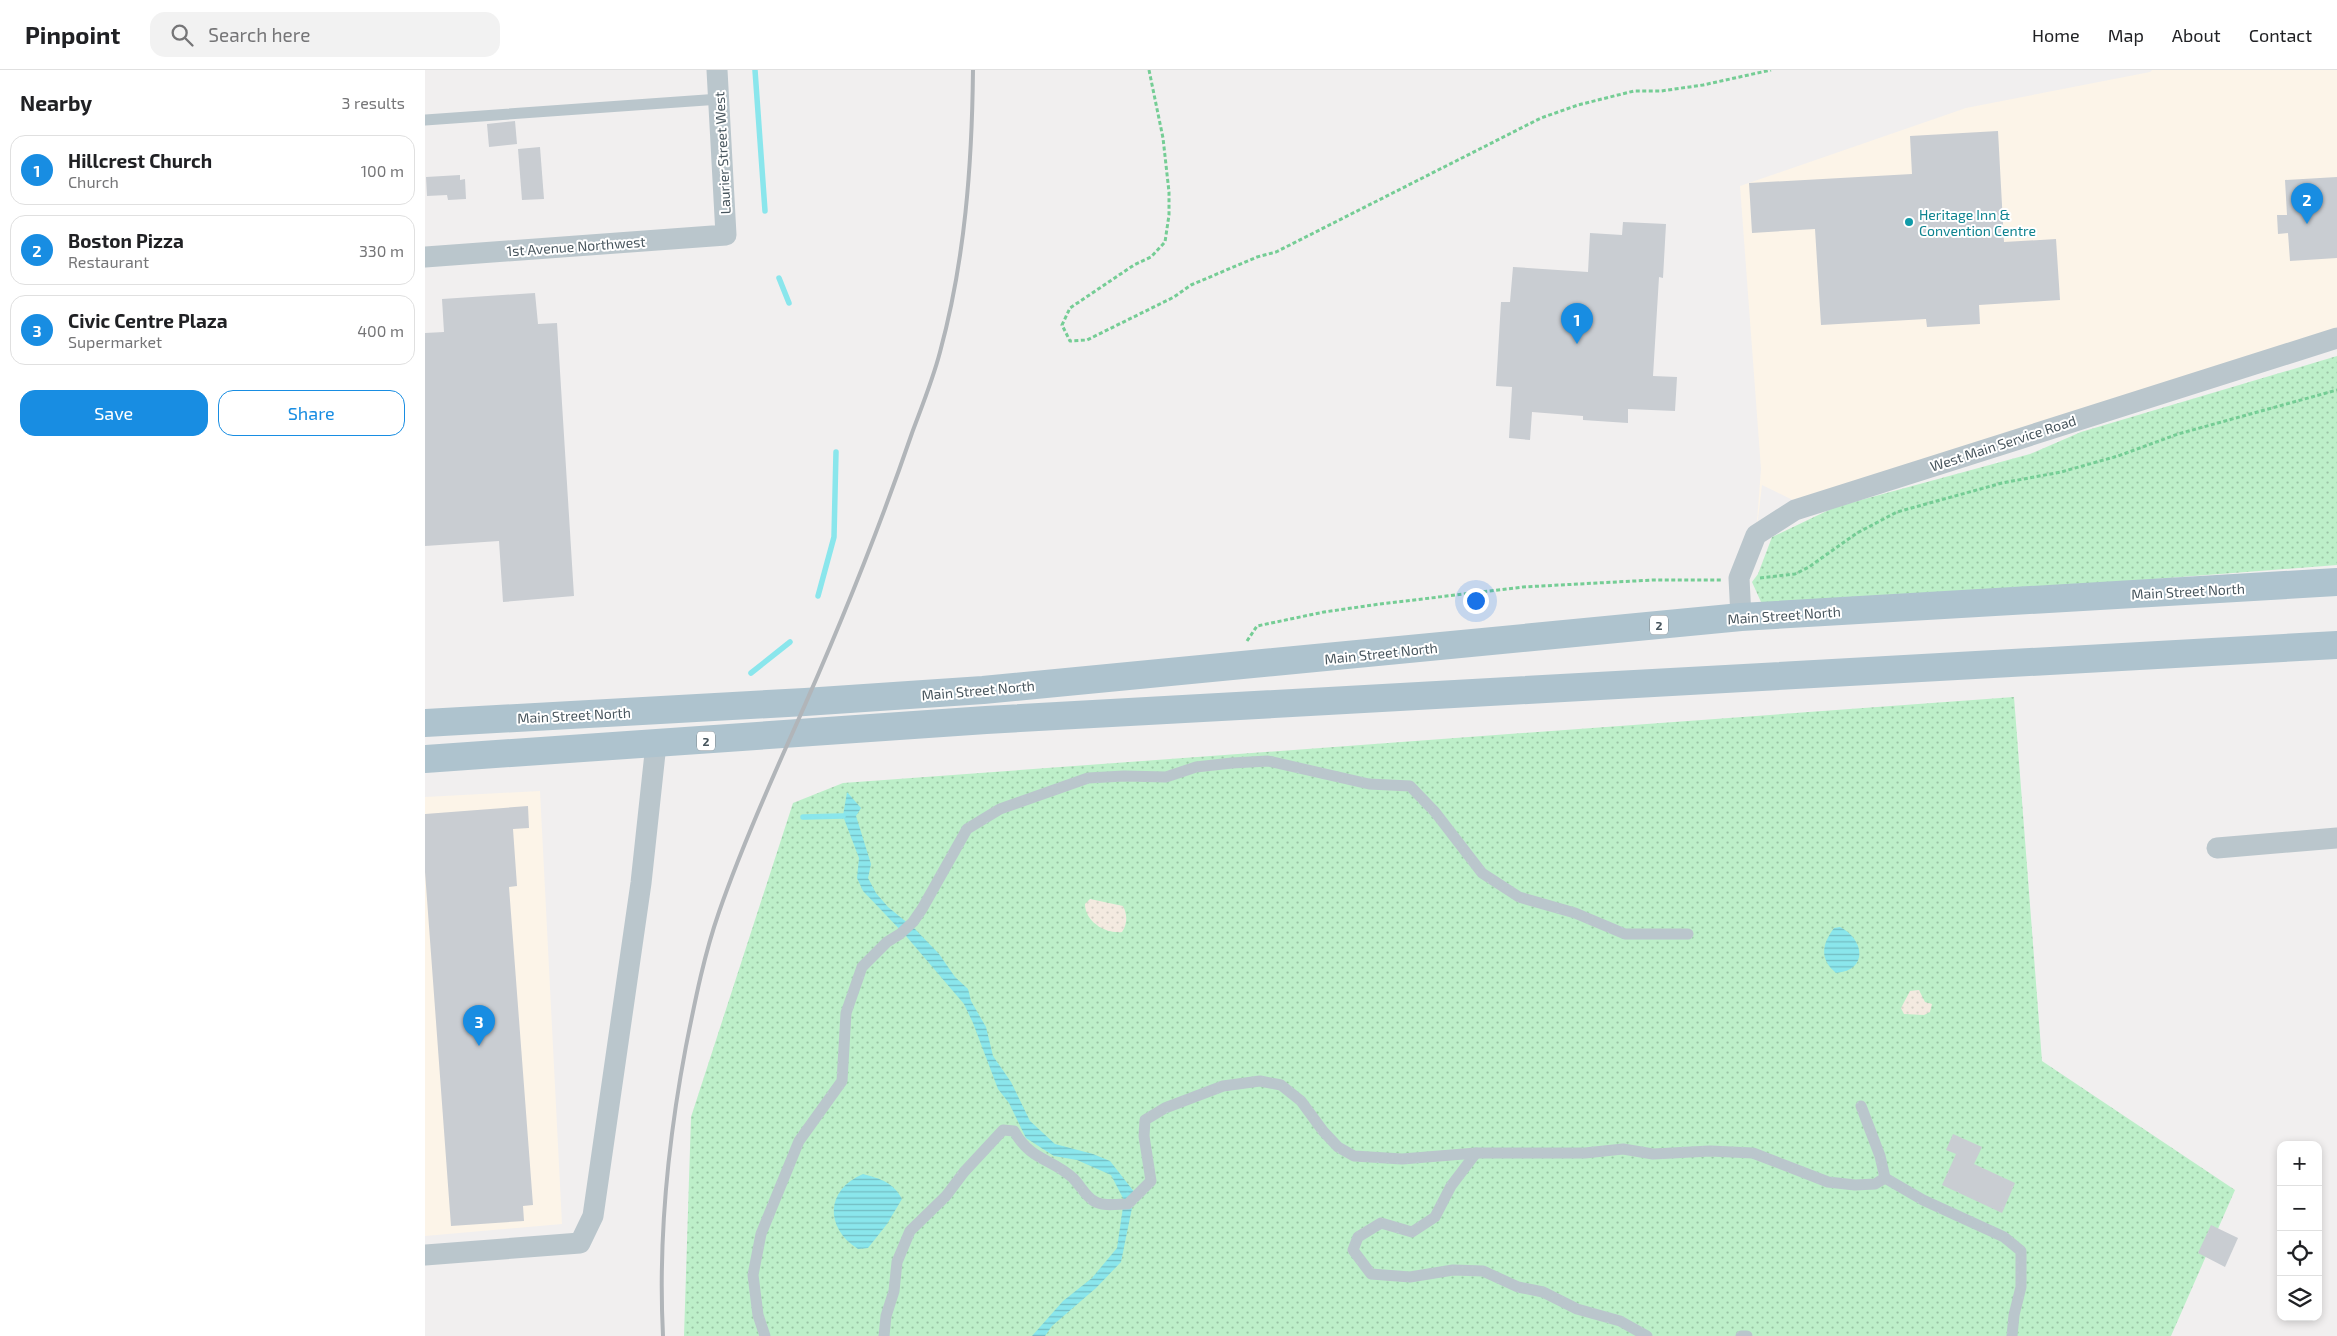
<!DOCTYPE html>
<html lang="en">
<head>
<meta charset="utf-8">
<style>
	body { margin:0; font-family:"Exo 2",sans-serif; background:#f2f2f2; color:#202124 }
	.controls { position:absolute; right:15px; bottom:15px; display:grid; overflow:hidden; border-radius:10px; box-shadow:0 2px 8px #0003 }
	.controls button { width:45px; height:45px; display:grid; place-items:center; padding:0; border:0; border-bottom:1px solid #e0e0e0; background:#fff; color:#202124; font:25px sans-serif }
	.you { position:absolute; left:1050px; top:530px; width:18px; height:18px; margin:-12px; border:4px solid #fff; border-radius:50%; background:#1a73e8; box-shadow:0 0 0 8px #1a73e833 }
	.badge { display:grid; place-items:center; width:32px; height:32px; border-radius:50%; background:#188de2; color:#fff; font-size:16px; font-weight:700 }
	.pin { position:absolute; translate:-50% -41px; filter:drop-shadow(0 1px 2px #0008) }
	.pin::after { content:''; position:absolute; top:26px; width:18px; height:15px; background:inherit; clip-path:polygon(0 0,100% 0,50% 100%) }
	.list { margin:0; padding:0; list-style:none }
	h2 { display:flex; justify-content:space-between; align-items:center; height:65px; margin:0; padding:0 20px; font-size:21px }
	h2 small { font-size:16px; font-weight:400; color:#757577 }
	.list li { display:grid; grid-template-columns:32px 1fr auto; gap:15px; align-items:center; box-sizing:border-box; height:70px; margin:0 10px 10px; padding:0 10px; border:1px solid #e0e0e0; border-radius:15px }
	.list b { display:block; font-size:19px; white-space:nowrap }
	.list p { margin:0; font-size:16px; white-space:nowrap; color:#757577 }
	.list em { font-size:16px; font-style:normal; color:#757577 }
	.actions { display:flex; gap:10px; padding:15px 20px }
	.actions a { flex:1; padding:11px 0; border:1px solid #188de2; border-radius:15px; text-align:center; font-size:18px; color:#188de2 }
	.actions .main { background:#188de2; color:#fff }
	.icon { flex:none; width:28px; height:28px; fill:none; stroke:currentColor; stroke-width:2; stroke-linecap:round; stroke-linejoin:round }
	.map { position:relative; flex:none; width:1912px; height:1266px; overflow:hidden }
	header { display:flex; align-items:center; gap:30px; box-sizing:border-box; height:70px; padding:0 25px; background:#fff; border-bottom:1px solid #e0e0e0 }
	header strong { font-size:24px }
	nav { display:flex; gap:28px; margin-inline-start:auto; font-size:18px }
	.search { width:350px; height:45px; background:#f2f2f2; display:flex; align-items:center; gap:12px; box-sizing:border-box; padding:0 18px; border-radius:15px; color:#757577; font-size:19px }
	main { display:flex }
	aside { flex:1; background:#fff }
	.map>svg:first-child { display:block }
</style>
</head>
<body>
<header>
<strong>Pinpoint</strong>
<div class="search"><svg class="icon" aria-label="search" viewBox="0 0 24 24"><circle cx="10" cy="10" r="6"/><path d="M15 15l6 6"/></svg>Search here</div>
<nav><a>Home</a><a>Map</a><a>About</a><a>Contact</a></nav>
</header>
<main>
<aside>
<h2>Nearby<small>3 results</small></h2>
<ul class="list">
<li><span class="badge">1</span><div><b>Hillcrest Church</b><p>Church</p></div><em>100 m</em></li>
<li><span class="badge">2</span><div><b>Boston Pizza</b><p>Restaurant</p></div><em>330 m</em></li>
<li><span class="badge">3</span><div><b>Civic Centre Plaza</b><p>Supermarket</p></div><em>400 m</em></li>
</ul>
<div class="actions"><a class="main">Save</a><a>Share</a></div>
</aside>
<div class="map">
<svg width="1912" height="1266" viewBox="0 0 1912 1266">
	<defs>
		<pattern id="grass-dots" width="8" height="8" patternUnits="userSpaceOnUse" patternTransform="scale(1.25)"><rect width="8" height="8" fill="#bdefc9"/><path d="M2 2h.1M6 6h.1" fill="none" stroke="#9bc4a6" stroke-width="1.8" stroke-linecap="round"/></pattern>
		<pattern id="sand-dots" width="8" height="8" patternUnits="userSpaceOnUse" patternTransform="scale(1.25)"><rect width="8" height="8" fill="#f3eae0"/><path d="M2 2h.1M6 6h.1" fill="none" stroke="#d2cbc3" stroke-width="1.8" stroke-linecap="round"/></pattern>
		<pattern id="water-rules" width="6" height="5" patternUnits="userSpaceOnUse" patternTransform="scale(1.25)"><rect width="6" height="5" fill="#8ae6ec"/><path d="M0 2.5h6" fill="none" stroke="#73bdc2"/></pattern>
	</defs>
	<rect width="100%" height="100%" fill="#f1efef"/>
	<g fill="#fcf4e8">
		<polygon points="1727,0 1912,0 1912,268 1380,436 1337,415 1331,465 1336,399 1315,116 1541,38 1725,2"/>
		<polygon points="115,721 137,1154 0,1166 0,727"/>
	</g>
	<g fill="url(#grass-dots)">
		<polygon points="1912,286 1912,495 1353,538 1336,532 1327,512 1333,504 1347,467 1410,437 1605,384 1656,362"/>
		<polygon points="1589,627 1617,991 1810,1120 1746,1266 259,1266 266,1047 368,733 418,713"/>
	</g>
	<g fill="url(#sand-dots)">
		<path d="M665 829 698 836C702 844 703 853 697 862 681 864 660 852 660 834Z"/>
		<polygon points="1494,920 1500,932 1507,934 1505,942 1499,945 1479,944 1476,938 1485,921"/>
	</g>
	<g fill="url(#water-rules)">
		<polygon points="422,722 436,738 431,746 446,794 443,808 451,823 463,837 490,859 514,884 530,907 543,919 546,931 561,957 568,986 586,1012 605,1051 630,1074 668,1084 685,1091 710,1123 696,1192 671,1218 627,1256 620,1266 607,1266 638,1231 667,1208 692,1178 699,1130 686,1105 652,1090 629,1086 601,1068 584,1033 573,1019 548,953 539,934 481,866 438,821 432,808 434,788 418,746"/>
		<path d="M1415 857C1439 869 1444 900 1411 903 1394 889 1397 874 1409 858Z"/>
		<path d="M438 1104C456 1109 468 1112 477 1129L462 1154 443 1178 433 1179C400 1158 400 1120 438 1104Z"/>
	</g>
	<g fill="none" stroke-linecap="round" stroke-linejoin="round">
		<g stroke="#8ae6ec" stroke-width="5.5">
			<polyline points="330,0 340,141"/>
			<polyline points="354,208 364,233"/>
			<polyline points="393,526 409,467 411,382"/>
			<polyline points="326,603 365,572"/>
			<polyline points="378,747 418,746"/>
		</g>
	</g>
	<g fill="#c9cdd2">
		<polygon points="90,51 92,74 64,77 62,54"/>
		<polygon points="1573,61 1579,172 1631,169 1635,230 1554,235 1555,254 1502,257 1501,249 1396,255 1390,159 1327,163 1324,113 1487,104 1485,66"/>
		<polygon points="115,77 119,129 97,130 93,79"/>
		<polygon points="35,105 35,110 40,109 41,129 23,130 22,125 2,126 1,107"/>
		<polygon points="1912,107 1912,188 1865,191 1863,163 1853,164 1852,145 1862,145 1860,110"/>
		<polygon points="1198,152 1241,154 1238,208 1234,207 1228,306 1252,307 1250,341 1203,339 1203,353 1158,350 1158,346 1107,342 1105,370 1084,368 1087,317 1071,316 1076,232 1085,232 1088,197 1163,202 1165,163 1197,165"/>
		<polygon points="110,223 113,254 132,253 149,526 78,532 74,471 0,476 0,263 19,262 17,229"/>
		<polygon points="103,736 104,758 88,759 92,816 84,817 108,1135 98,1136 99,1151 26,1156 0,802 0,744"/>
		<polygon points="1528,1064 1557,1077 1549,1094 1590,1113 1577,1143 1517,1115 1531,1084 1521,1080"/>
		<polygon points="1786,1155 1813,1168 1800,1197 1773,1183"/>
	</g>
	<g fill="none" stroke-linecap="round" stroke-linejoin="round">
		<g stroke="#75cd95" stroke-width="3" stroke-dasharray="4 2.5" stroke-linecap="butt">
			<polyline points="724,0 738,68 744,122 744,145 740,172 726,187 709,195 645,238 637,255 645,271 662,270 749,227 766,215 832,187 851,182 1116,48 1153,35 1209,21 1236,21 1278,15 1346,0"/>
			<polyline points="1335,508 1370,504 1384,497 1432,463 1472,442 1577,413 1636,402 1693,386 1753,364 1912,320"/>
			<polyline points="822,571 832,556 899,542 955,534 1098,517 1228,510 1297,510"/>
		</g>
		<g stroke="#bac6cc" stroke-width="11">
			<polyline points="0,50 295,29"/>
			<polyline points="1051,1083 1026,1116 1010,1147 987,1162 956,1153 933,1167 928,1180 946,1204 985,1207 1028,1200 1058,1201 1093,1217 1118,1222 1152,1239 1195,1251 1222,1266"/>
			<polyline points="1460,1108 1498,1130 1579,1167 1596,1181 1596,1217 1589,1245 1587,1266"/>
			<polyline points="340,1266 333,1245 328,1205 336,1164 374,1071 417,1011 421,943 437,897 462,872 475,864 488,852 497,839 542,759 575,739 663,708 699,706 741,707 771,697 807,693 843,691 944,714 985,716 1010,742 1057,803 1094,827 1150,843 1200,864 1263,864"/>
			<path d="M459 1266 461 1246 469 1221 472 1192 485 1161 521 1126 539 1102 578 1060 589 1061C606 1091 626 1088 648 1108 655 1115 661 1127 669 1131 678 1137 693 1134 703 1134L726 1111 719 1066 720 1050 740 1038 798 1016 835 1011 856 1015 876 1031 898 1061 913 1077 929 1086 977 1089 1051 1083H1160L1198 1079 1228 1084 1285 1081 1328 1083 1403 1112 1430 1115 1450 1114 1460 1108 1455 1086 1436 1036"/>
			<polyline points="1316,1266 1322,1266"/>
		</g>
		<g stroke="#bac6cc" stroke-width="21">
			<polyline points="0,187 301,165 292,0"/>
			<polyline points="1316,547 1314,508 1331,465 1370,440 1912,268"/>
			<polyline points="1792,778 1912,768"/>
			<polyline points="0,1185 155,1173 168,1146 216,813 231,674"/>
		</g>
		<g stroke="#aec3ce" stroke-width="28">
			<polyline points="0,653 380,632 558,620 1316,547 1912,512"/>
			<polyline points="0,689 561,650 1912,575"/>
		</g>
		<path stroke="#b1b5b9" stroke-width="4" d="M238 1266C233 1169 243 1071 261 976 270 931 279 885 294 842 315 781 341 722 367 664 411 566 452 465 487 363 497 336 508 309 515 282 540 190 547 95 548 0"/>
	</g>
	<circle fill="#0f9aa8" stroke="#fff" stroke-width="2" cx="1484" cy="152" r="5"/>
	<g text-anchor="middle" dominant-baseline="central" stroke-width="4" stroke-linejoin="round" paint-order="stroke">
		<g fill="#fff" stroke="#7e888e" stroke-width="1">
			<rect x="1225" y="545.5" width="18" height="19" rx="4"/>
			<rect x="272" y="661.5" width="18" height="19" rx="4"/>
		</g>
		<g font-size="12" font-weight="bold" fill="#47555d">
			<text x="1234" y="555">2</text>
			<text x="281" y="671">2</text>
		</g>
		<g font-size="14" fill="#47555d" stroke="#fff">
			<text transform="translate(297 83) rotate(-93)">Laurier Street West</text>
			<text transform="translate(151 176) rotate(-4)">1st Avenue Northwest</text>
			<text transform="translate(1578 373) rotate(-18)">West Main Service Road</text>
			<text transform="translate(1763 521) rotate(-3)">Main Street North</text>
			<text transform="translate(1359 545) rotate(-4)">Main Street North</text>
			<text transform="translate(956 583) rotate(-6)">Main Street North</text>
			<text transform="translate(553 620) rotate(-5)">Main Street North</text>
			<text transform="translate(149 645) rotate(-3)">Main Street North</text>
		</g>
		<g font-size="14" fill="#0d838f" stroke="#fff" text-anchor="start">
			<text x="1494" y="144">Heritage Inn &amp;<tspan x="1494" dy="16">Convention Centre</tspan></text>
		</g>
	</g>
</svg>
<div class="controls">
<button>+</button>
<button>−</button>
<button><svg class="icon" aria-label="locate" viewBox="0 0 24 24"><circle cx="12" cy="12" r="6"/><path d="M12 2v4M12 18v4M2 12h4M18 12h4"/></svg></button>
<button><svg class="icon" aria-label="layers" viewBox="0 0 24 24"><path d="M12 4l9 5-9 5-9-5zM3 14l9 5 9-5"/></svg></button>
</div>
<div class="you"></div>
<div class="pin badge" style="left:1152px;top:274px">1</div>
<div class="pin badge" style="left:1882px;top:154px">2</div>
<div class="pin badge" style="left:54px;top:976px">3</div>
</div>
</main>
</body>
</html>
